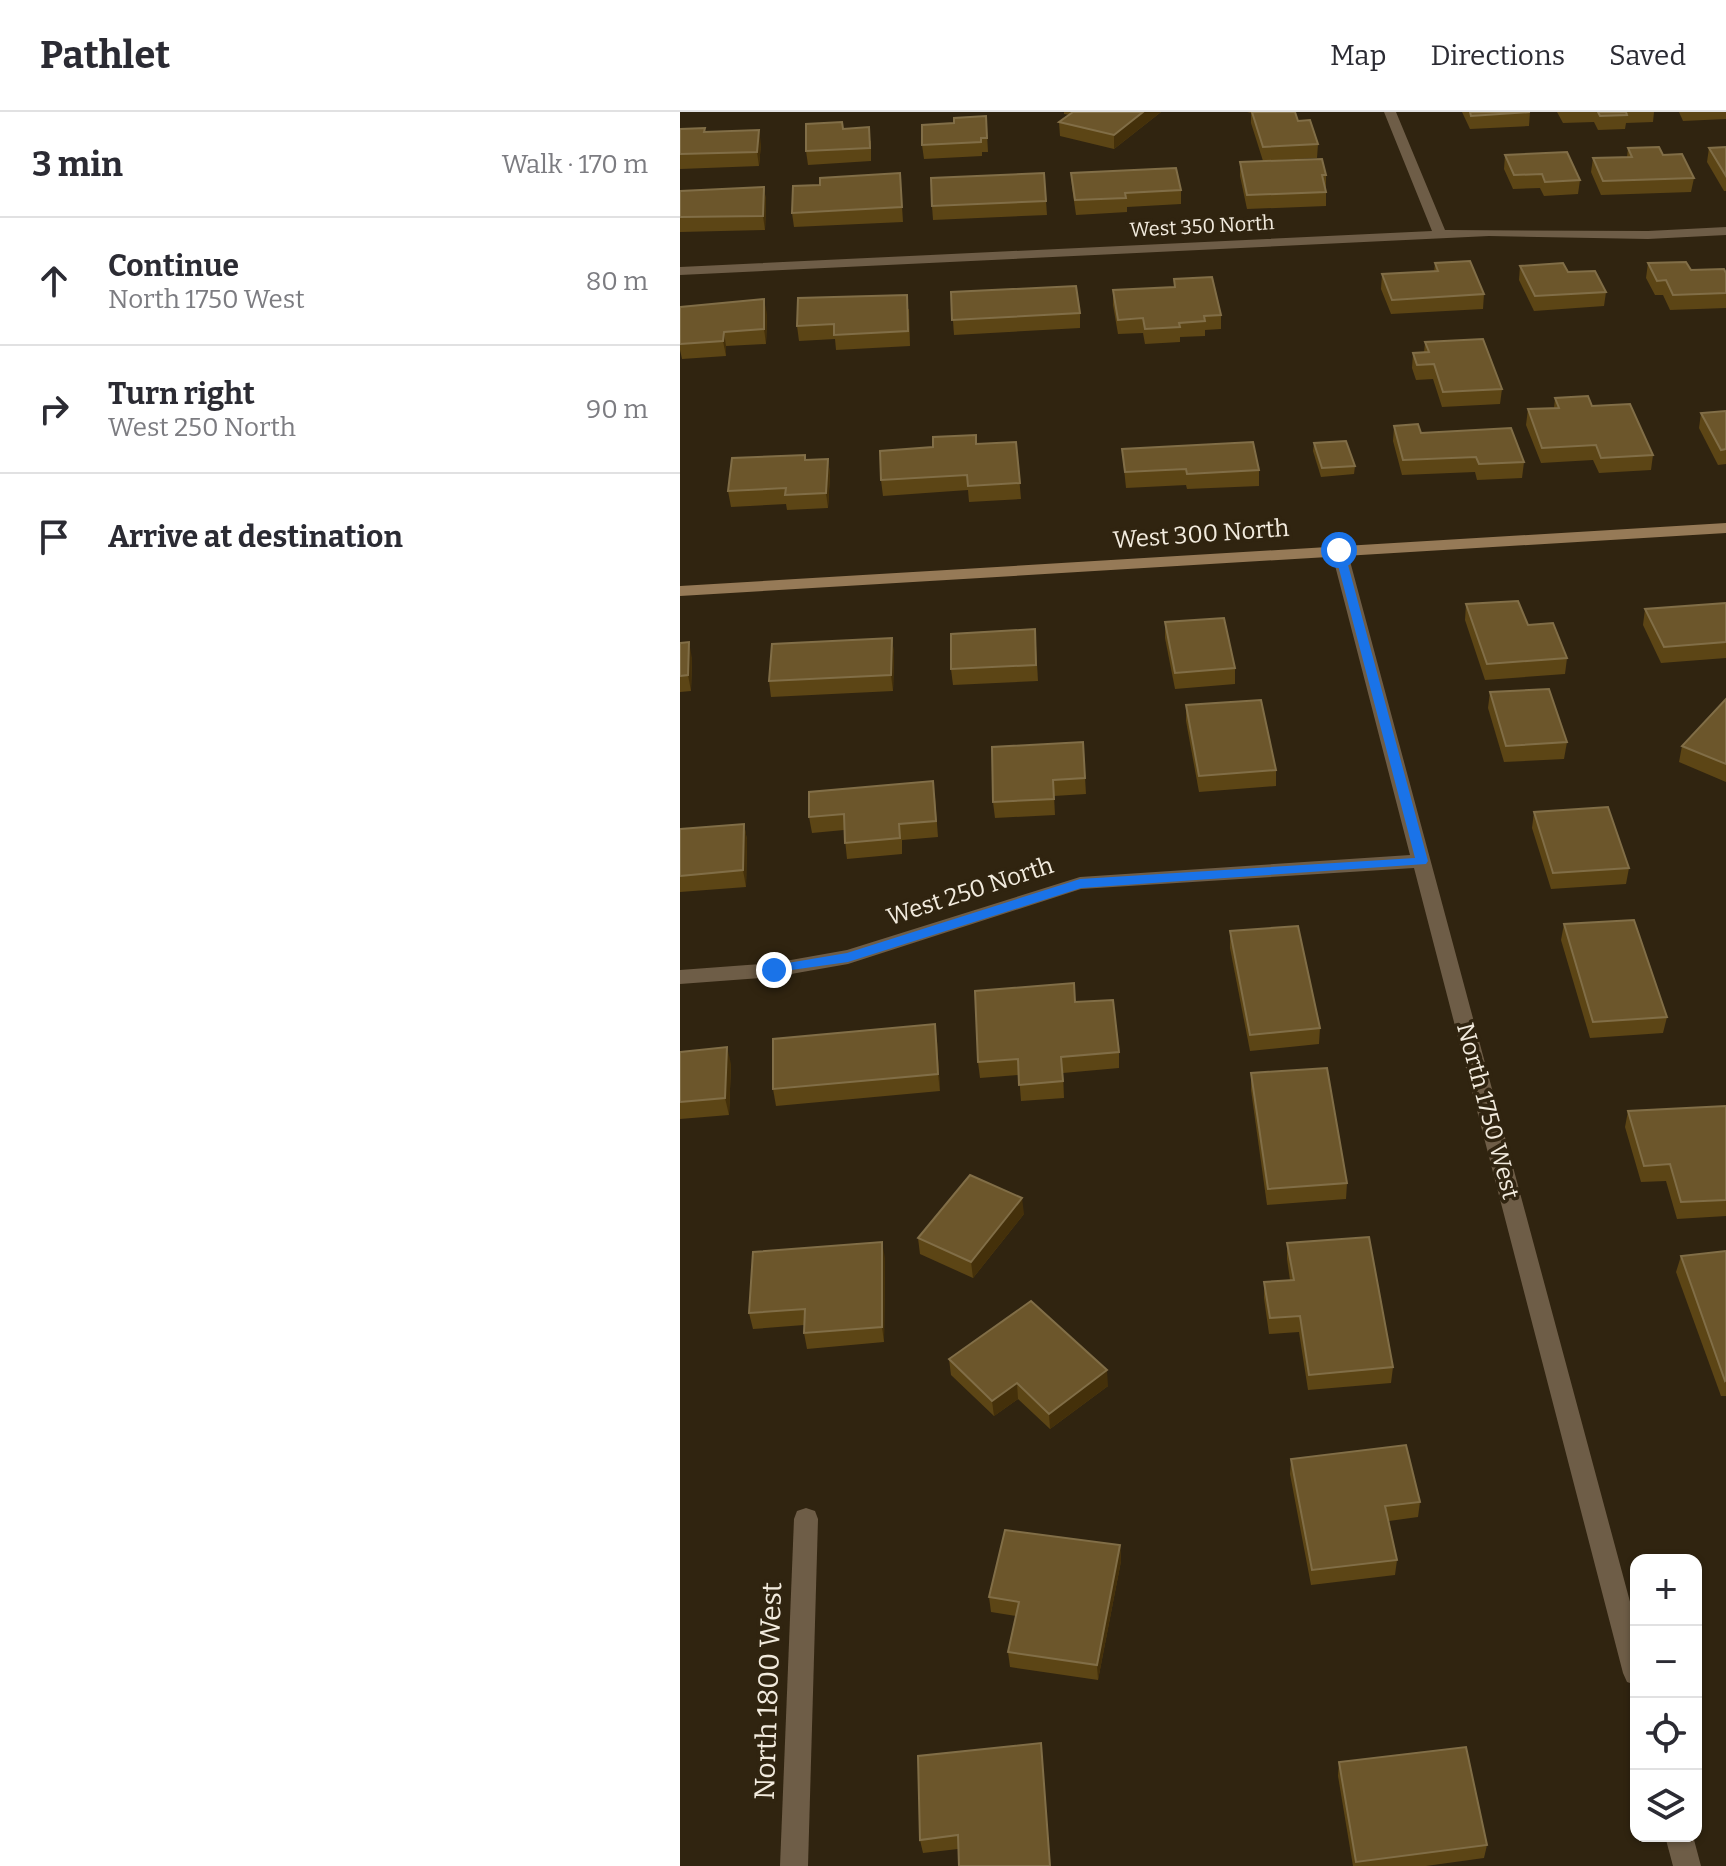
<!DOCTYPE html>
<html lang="en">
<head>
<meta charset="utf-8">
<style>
	body { margin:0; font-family:Bitter,serif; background:#f7f7f7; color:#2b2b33 }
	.controls { position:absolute; right:24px; bottom:24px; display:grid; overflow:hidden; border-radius:16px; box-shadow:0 2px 6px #0004 }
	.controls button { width:72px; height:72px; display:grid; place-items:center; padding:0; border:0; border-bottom:2px solid #e1e1e2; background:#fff; color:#2b2b33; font:40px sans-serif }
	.stop { position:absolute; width:24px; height:24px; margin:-18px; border:6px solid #1a73e8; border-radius:50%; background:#fff }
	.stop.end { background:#1a73e8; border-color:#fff; box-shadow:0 2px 8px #0008 }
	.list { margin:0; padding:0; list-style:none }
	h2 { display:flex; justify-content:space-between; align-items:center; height:104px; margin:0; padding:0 32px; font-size:34px }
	h2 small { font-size:26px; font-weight:400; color:#7c7c81 }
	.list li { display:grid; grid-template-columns:52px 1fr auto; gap:24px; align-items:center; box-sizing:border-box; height:128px; padding:0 32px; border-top:2px solid #e1e1e2 }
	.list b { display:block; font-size:30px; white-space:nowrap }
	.list p { margin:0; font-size:26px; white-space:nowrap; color:#7c7c81 }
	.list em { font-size:26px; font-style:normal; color:#7c7c81 }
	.icon { flex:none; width:44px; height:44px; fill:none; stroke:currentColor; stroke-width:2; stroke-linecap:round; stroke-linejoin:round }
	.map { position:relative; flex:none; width:1046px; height:1754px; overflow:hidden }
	header { display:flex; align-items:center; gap:48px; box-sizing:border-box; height:112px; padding:0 40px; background:#fff; border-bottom:2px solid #e1e1e2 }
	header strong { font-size:38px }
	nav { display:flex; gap:44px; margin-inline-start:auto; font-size:28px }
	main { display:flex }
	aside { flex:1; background:#fff }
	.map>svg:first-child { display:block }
</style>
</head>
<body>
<header>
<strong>Pathlet</strong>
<nav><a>Map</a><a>Directions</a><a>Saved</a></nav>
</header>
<main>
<aside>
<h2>3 min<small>Walk · 170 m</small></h2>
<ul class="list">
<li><svg class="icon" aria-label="ahead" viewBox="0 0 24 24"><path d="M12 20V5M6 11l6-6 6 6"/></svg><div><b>Continue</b><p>North 1750 West</p></div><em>80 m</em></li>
<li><svg class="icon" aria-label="right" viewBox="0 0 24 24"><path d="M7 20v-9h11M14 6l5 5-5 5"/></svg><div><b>Turn right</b><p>West 250 North</p></div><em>90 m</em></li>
<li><svg class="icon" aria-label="arrive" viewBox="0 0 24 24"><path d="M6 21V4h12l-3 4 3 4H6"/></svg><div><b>Arrive at destination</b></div></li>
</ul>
</aside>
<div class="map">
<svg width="1046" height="1754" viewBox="0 0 1046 1754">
	<rect width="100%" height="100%" fill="#302410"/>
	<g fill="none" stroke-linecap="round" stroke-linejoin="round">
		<g fill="#6e5d47" fill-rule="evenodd">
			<polygon points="704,0 716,0 765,118 968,119 1046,115 1046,123 968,127 809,124 0,163 0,155 752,119"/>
			<polygon points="659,433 667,438 956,1512 956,1573 947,1570 943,1561 734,756 401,777 168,852 94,865 0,872 0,858 94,851 167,838 400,765 730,743 651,438"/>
			<polygon points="126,1396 135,1399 138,1407 128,1754 100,1754 114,1407 117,1399"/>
			<polygon points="985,1724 1013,1724 1021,1754 993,1754"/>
		</g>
		<polygon fill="#967a57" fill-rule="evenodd" points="1046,411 1046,421 0,484 0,474"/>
	</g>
	<g fill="#5c4515">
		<polygon points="384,0 481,0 434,37 380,24 379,10 389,3 384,2"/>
		<polygon points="567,0 615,0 618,9 638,32 637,46 583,49 571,11 571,1"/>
		<polygon points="782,0 850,0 849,14 790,17"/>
		<polygon points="877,0 974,0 973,10 946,11 945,17 918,18 914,10 883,11"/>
		<polygon points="999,0 1046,0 1046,7 1003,9"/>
		<polygon points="306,4 308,40 302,40 302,44 244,47 242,33 274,11"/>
		<polygon points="0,17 81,32 79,54 0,57"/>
		<polygon points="163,17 191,29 191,49 128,53 126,39"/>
		<polygon points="1046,35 1046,79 1044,79 1027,50 1029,36"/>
		<polygon points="948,36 983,43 1014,66 1011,80 921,83 911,60 913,46 947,45"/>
		<polygon points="825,43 900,68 898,82 864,84 860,76 833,77 824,57"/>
		<polygon points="560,50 646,63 646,94 567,97 560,64"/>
		<polygon points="220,61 223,110 114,115 112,101 140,73"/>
		<polygon points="364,61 367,103 253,108 252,94"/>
		<polygon points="391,61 501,78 501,92 447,95 447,100 396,103 392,75"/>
		<polygon points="84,75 86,89 85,118 0,120 0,79"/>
		<polygon points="755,151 804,182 803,197 711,202 701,177 702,162 754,160"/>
		<polygon points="968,151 1011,158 1046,161 1046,196 990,198 983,183 975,183 966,166"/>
		<polygon points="840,154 888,160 926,180 924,194 854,199 839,168"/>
		<polygon points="494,167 541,203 541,217 525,218 525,224 500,225 500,230 465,232 463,221 438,222 433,193 433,178 494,175"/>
		<polygon points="271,180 400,201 400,216 274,223"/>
		<polygon points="0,195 87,202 86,232 46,234 46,244 2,247 0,238"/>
		<polygon points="229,197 230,234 156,238 155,227 119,229 117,214"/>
		<polygon points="745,230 822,277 820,292 762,295 753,267 736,268 732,256 733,241 744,241"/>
		<polygon points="875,286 912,294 973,343 971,358 919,361 913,348 861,351 846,313 848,297 874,296"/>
		<polygon points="1046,299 1046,352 1038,353 1019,316 1021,301"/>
		<polygon points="714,314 844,350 842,366 797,368 795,360 722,363 713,329"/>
		<polygon points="336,330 341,387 289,390 288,378 203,384 201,368 296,332"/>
		<polygon points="634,331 675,354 674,362 641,365 633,339"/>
		<polygon points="442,337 579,358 579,374 507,377 506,373 446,376"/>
		<polygon points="125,343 126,348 148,347 150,363 148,396 107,398 106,392 51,395 48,379"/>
		<polygon points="1046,491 1046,546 981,551 963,513 965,497"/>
		<polygon points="786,492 848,513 887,546 885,562 805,568 785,508"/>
		<polygon points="485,510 555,556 555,572 495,577 485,526"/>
		<polygon points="355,517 358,569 273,573 271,557"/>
		<polygon points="212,526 214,542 213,579 91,585 89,569"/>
		<polygon points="0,531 12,546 11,579 0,580"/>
		<polygon points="810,580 887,630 884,647 824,650 808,596"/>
		<polygon points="1046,587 1046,670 999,650 1002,634"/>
		<polygon points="506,593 596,658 596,674 519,680 506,609"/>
		<polygon points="403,630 406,682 374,684 375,703 315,706 313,690"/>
		<polygon points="255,685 258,725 222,728 222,742 167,747 164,718 132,721 129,705"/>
		<polygon points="854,700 949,756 946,772 871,777 852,716"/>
		<polygon points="64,712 67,728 66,775 0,780 0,717"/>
		<polygon points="884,812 987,905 983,921 910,926 881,828"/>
		<polygon points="550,819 640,916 639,932 570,939 550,836"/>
		<polygon points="395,890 439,940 439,956 383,961 384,986 341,989 339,963 300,966 298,950"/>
		<polygon points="257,929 260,979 96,994 93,977"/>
		<polygon points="0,940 51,952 49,1003 0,1007"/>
		<polygon points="571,961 667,1071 666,1087 587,1093 571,978"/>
		<polygon points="1046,994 1046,1104 997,1107 986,1069 961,1070 945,1015 948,999"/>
		<polygon points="344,1102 293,1166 240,1142 238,1126"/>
		<polygon points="607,1131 713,1255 711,1271 628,1278 619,1220 589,1222 584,1186 584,1170 610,1168 607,1147"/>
		<polygon points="1046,1139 1046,1284 1041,1284 996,1160 1001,1144"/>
		<polygon points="205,1146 204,1230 127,1237 124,1221 124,1213 73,1217 69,1201"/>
		<polygon points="269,1247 428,1274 370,1317 338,1287 314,1304 271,1263"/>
		<polygon points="611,1347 740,1390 738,1405 709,1409 717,1448 715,1463 631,1473 610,1362"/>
		<polygon points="440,1433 441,1449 418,1568 330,1555 328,1540 336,1504 311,1500 309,1485"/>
		<polygon points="238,1644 371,1754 278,1737 243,1741 240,1728"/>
		<polygon points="659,1650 807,1733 804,1746 746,1754 673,1754 658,1664"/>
	</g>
	<g fill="#44300a">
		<polygon points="463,0 481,0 434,37 434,23"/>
		<polygon points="79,18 81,32 79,54 77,40"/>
		<polygon points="84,75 86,89 85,118 83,104"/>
		<polygon points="84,187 87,202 86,232 84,217"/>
		<polygon points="44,220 46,234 46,244 43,229"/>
		<polygon points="148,347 150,363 148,396 146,381"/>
		<polygon points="212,526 214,542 213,579 211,563"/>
		<polygon points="9,530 12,546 11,579 8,563"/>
		<polygon points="64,712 67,728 66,775 63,758"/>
		<polygon points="255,912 257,929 260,979 258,962"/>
		<polygon points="47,935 51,952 49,1003 45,986"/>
		<polygon points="342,1086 344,1102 293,1166 291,1150"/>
		<polygon points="202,1130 205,1146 204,1230 202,1215"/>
		<polygon points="427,1258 428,1274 370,1317 369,1302"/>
		<polygon points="337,1271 338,1287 314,1304 312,1289"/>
		<polygon points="440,1433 441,1449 418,1568 417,1553"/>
	</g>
	<g fill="#6c562b" stroke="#816e47" stroke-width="2">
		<polygon points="393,0 463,0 434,23 379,10"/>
		<polygon points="572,0 615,0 618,9 630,8 638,32 583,35"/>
		<polygon points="790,0 850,0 791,4"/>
		<polygon points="918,0 946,0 947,3 920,4"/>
		<polygon points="306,4 307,26 301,26 301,30 242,33 242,13 274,11 274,6"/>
		<polygon points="162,10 163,17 189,15 190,36 126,39 126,12"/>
		<polygon points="25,16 24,20 79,18 77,40 0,42 0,17"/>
		<polygon points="979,35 983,43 1002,42 1014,66 923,69 913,46 952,45 948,36"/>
		<polygon points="1046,35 1046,64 1029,36"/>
		<polygon points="887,40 900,68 865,70 862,62 834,63 825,43"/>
		<polygon points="642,47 646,63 642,63 646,80 567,83 560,50"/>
		<polygon points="496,56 501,78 445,81 446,86 395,88 391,61"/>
		<polygon points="220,61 222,95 112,101 113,74 140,73 140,66"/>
		<polygon points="364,61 366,89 252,94 251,66"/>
		<polygon points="84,75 83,104 0,105 0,79"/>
		<polygon points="790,149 804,182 712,188 702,162 758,159 755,151"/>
		<polygon points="1006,150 1011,158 1044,157 1046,161 1046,181 993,183 986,168 977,169 968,151"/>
		<polygon points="883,151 888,160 915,159 926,180 855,184 840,154"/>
		<polygon points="532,165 541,203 524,204 525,209 499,211 500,215 465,217 463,206 438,208 433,178 495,175 494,167"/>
		<polygon points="396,174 400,201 272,208 271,180"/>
		<polygon points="227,183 228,219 154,223 154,212 117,214 118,186"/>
		<polygon points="84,187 84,217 44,220 43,229 0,232 0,195"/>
		<polygon points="803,227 822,277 763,280 754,252 737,253 733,241 749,240 745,230"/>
		<polygon points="908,284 912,294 950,292 973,343 921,346 916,333 862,336 848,297 879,296 875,286"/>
		<polygon points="1046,299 1046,337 1041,338 1021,301"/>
		<polygon points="738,312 741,321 831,316 844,350 799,352 796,345 723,348 714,314"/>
		<polygon points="296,323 296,332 336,330 340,371 288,374 287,363 201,368 200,339 253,335 253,325"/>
		<polygon points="666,329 675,354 642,356 634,331"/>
		<polygon points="573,330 579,358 507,362 506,357 445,360 442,337"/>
		<polygon points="125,343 125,348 148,347 146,381 105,383 106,376 48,379 52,346"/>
		<polygon points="838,489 848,513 873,511 887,546 807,552 786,492"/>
		<polygon points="1046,491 1046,530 984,535 965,497"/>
		<polygon points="544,506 555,556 495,561 485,510"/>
		<polygon points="355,517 356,553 271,557 271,522"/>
		<polygon points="212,526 211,563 89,569 92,532"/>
		<polygon points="9,530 8,563 0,564 0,531"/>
		<polygon points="869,577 887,630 826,634 810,580"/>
		<polygon points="1046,587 1046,652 1002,634"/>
		<polygon points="581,588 596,658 519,664 506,593"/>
		<polygon points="403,630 405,666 373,668 374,687 313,690 312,635"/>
		<polygon points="253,669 256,709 219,712 220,726 165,731 164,702 129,705 129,680"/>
		<polygon points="928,695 949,756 873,761 854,700"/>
		<polygon points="64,712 63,758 0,764 0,717"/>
		<polygon points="954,808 987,905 913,910 884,812"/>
		<polygon points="618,814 640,916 570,923 550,819"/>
		<polygon points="394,871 395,890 433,888 439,940 381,945 383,969 339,973 338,947 298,950 295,879"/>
		<polygon points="255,912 258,962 93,977 93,927"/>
		<polygon points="47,935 45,986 0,990 0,940"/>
		<polygon points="647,956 667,1071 588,1077 571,961"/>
		<polygon points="1046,994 1046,1088 1001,1090 990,1052 964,1054 948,999"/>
		<polygon points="290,1063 342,1086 291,1150 238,1126"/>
		<polygon points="689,1125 713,1255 629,1263 620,1204 590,1206 584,1170 614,1168 607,1131"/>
		<polygon points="202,1130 202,1215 124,1221 125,1197 69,1201 73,1140"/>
		<polygon points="1046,1139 1046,1268 1045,1269 1001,1144"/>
		<polygon points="351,1189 427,1258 369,1302 337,1271 312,1289 269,1247"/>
		<polygon points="726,1333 740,1390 705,1394 717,1448 632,1458 611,1347"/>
		<polygon points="325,1418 440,1433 417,1553 328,1540 339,1490 309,1485"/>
		<polygon points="361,1631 370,1754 279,1754 278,1723 240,1728 238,1644"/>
		<polygon points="786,1635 807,1733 676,1750 659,1650"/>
	</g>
	<polygon fill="#1a73e8" points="659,435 664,438 748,749 746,752 401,776 168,850 90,861 90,854 167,841 400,767 735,746 654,438"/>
	<g text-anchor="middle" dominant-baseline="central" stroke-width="7" stroke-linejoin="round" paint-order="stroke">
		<g font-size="20" fill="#f2ebde" stroke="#302410">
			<text transform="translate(522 114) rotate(-3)">West 350 North</text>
		</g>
		<g font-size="24" fill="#f2ebde" stroke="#302410">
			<text transform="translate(521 422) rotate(-4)">West 300 North</text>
			<text transform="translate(290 779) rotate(-18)">West 250 North</text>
			<text transform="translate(808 999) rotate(75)">North 1750 West</text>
		</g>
		<g font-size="28" fill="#f2ebde" stroke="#302410">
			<text transform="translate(88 1579) rotate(-88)">North 1800 West</text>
		</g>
	</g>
</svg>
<div class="controls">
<button>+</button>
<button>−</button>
<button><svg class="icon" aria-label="locate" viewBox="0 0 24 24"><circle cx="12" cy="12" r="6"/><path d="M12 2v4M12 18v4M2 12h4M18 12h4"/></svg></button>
<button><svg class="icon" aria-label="layers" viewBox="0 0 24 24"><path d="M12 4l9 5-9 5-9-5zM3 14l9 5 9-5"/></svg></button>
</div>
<div class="stop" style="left:659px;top:438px"></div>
<div class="stop end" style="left:94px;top:858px"></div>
</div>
</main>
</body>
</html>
